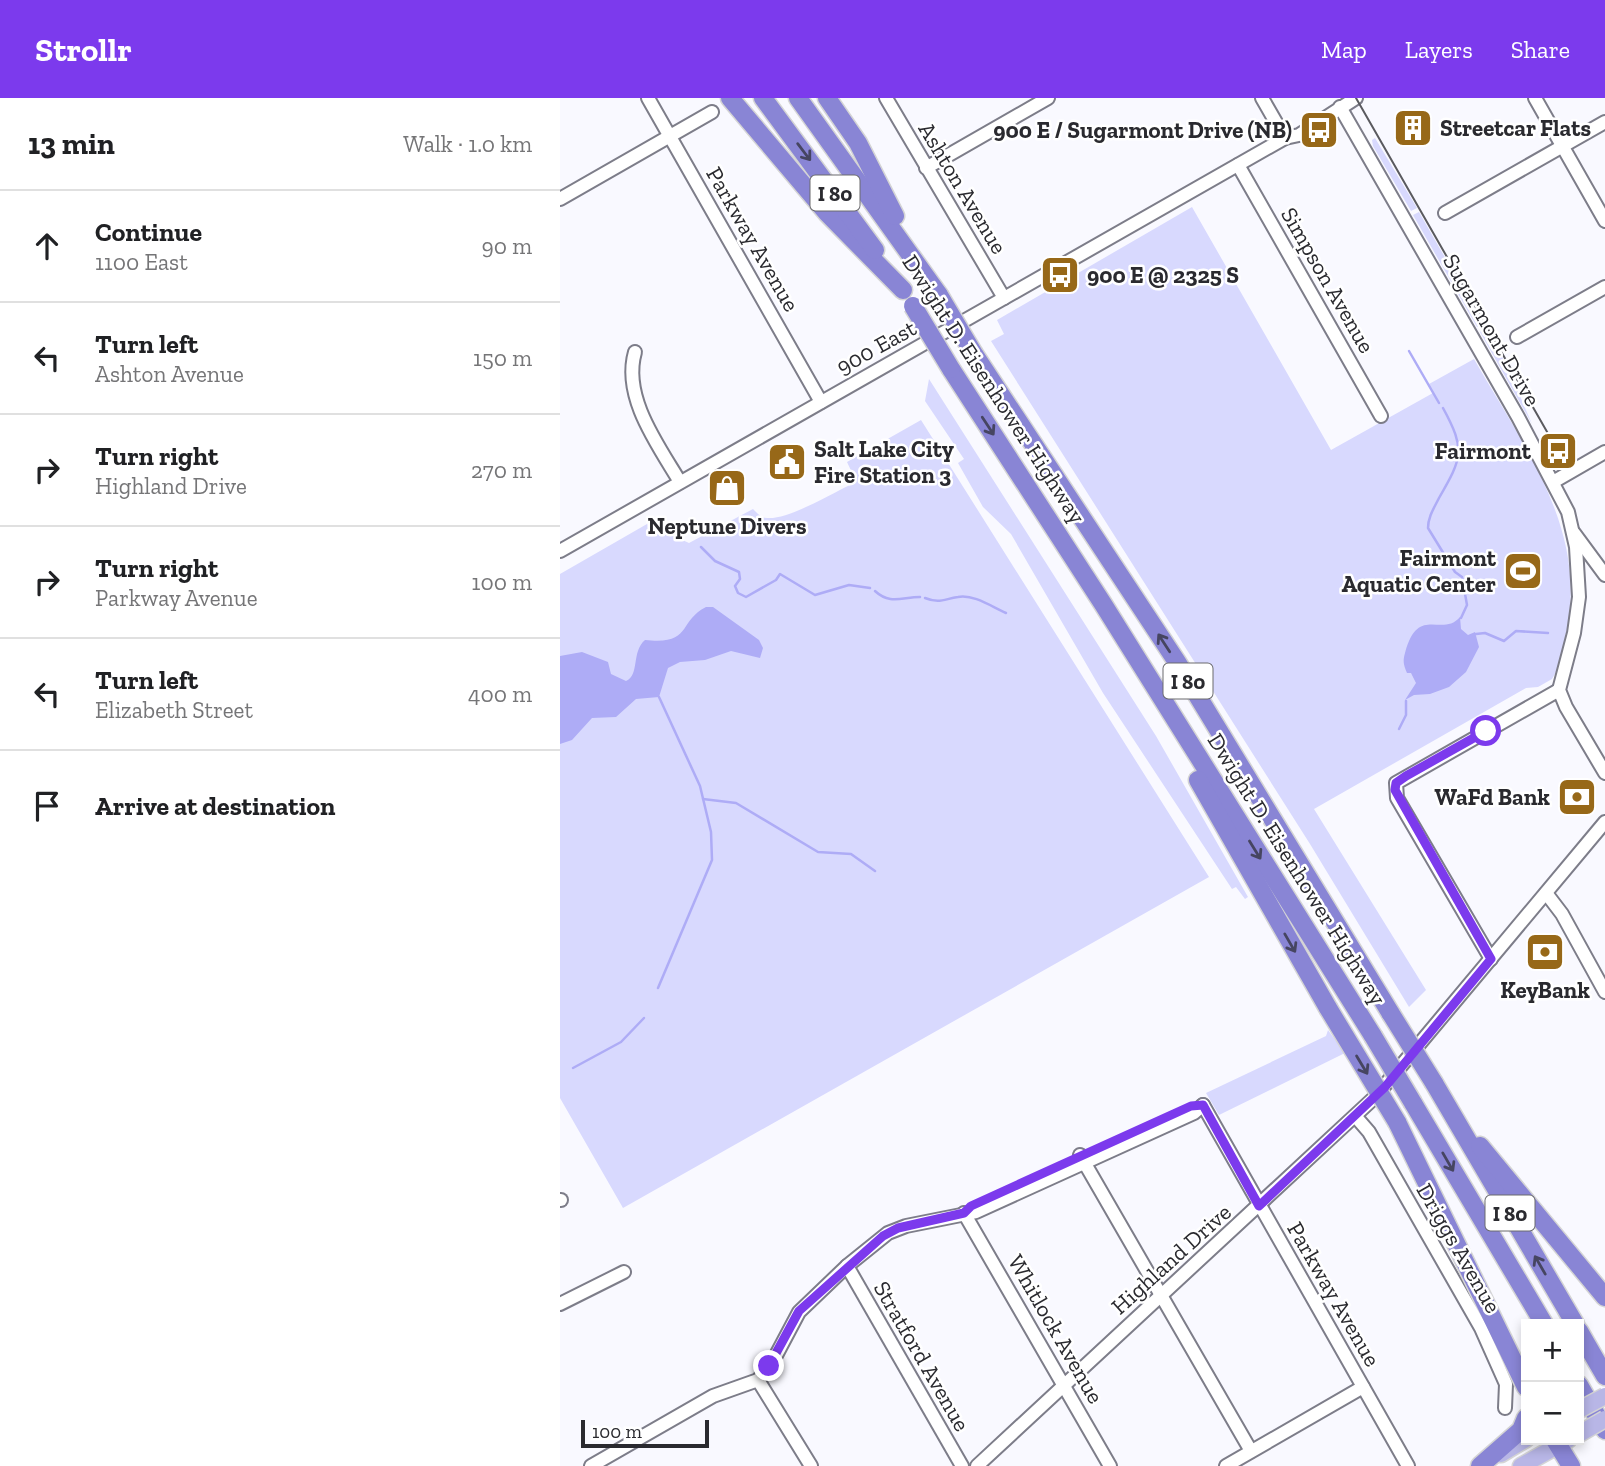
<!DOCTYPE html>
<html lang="en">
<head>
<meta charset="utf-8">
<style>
	body { margin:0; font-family:"Zilla Slab",serif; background:#f6f6f6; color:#202124 }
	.controls { position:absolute; right:21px; bottom:21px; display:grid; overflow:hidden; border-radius:0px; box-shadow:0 4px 10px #0003 }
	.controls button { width:63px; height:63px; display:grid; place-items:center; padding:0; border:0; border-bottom:2px solid #e0e0e0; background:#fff; color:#202124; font:35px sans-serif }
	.scale { position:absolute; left:21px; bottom:18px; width:128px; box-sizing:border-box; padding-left:7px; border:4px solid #2a2a2f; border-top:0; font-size:19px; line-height:24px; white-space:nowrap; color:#2a2a2f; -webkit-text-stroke:5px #fff; paint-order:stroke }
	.stop { position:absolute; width:21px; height:21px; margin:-16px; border:5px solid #7c3aed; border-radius:50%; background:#fff }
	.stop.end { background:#7c3aed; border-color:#fff; box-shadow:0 2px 7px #0008 }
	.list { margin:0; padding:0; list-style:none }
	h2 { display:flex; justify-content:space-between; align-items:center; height:91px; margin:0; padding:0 28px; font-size:30px }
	h2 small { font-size:23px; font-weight:400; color:#757577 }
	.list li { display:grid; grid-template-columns:46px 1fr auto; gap:21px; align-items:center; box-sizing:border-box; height:112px; padding:0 28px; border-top:2px solid #e0e0e0 }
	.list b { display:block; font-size:26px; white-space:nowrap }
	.list p { margin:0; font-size:23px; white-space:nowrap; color:#757577 }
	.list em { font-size:23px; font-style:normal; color:#757577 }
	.icon { flex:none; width:38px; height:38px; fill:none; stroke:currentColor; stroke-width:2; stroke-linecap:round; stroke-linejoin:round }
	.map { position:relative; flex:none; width:1045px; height:1368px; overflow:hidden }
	header { display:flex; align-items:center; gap:42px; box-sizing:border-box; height:98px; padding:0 35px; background:#7c3aed; color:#fff }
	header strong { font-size:33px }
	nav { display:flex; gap:38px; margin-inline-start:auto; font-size:24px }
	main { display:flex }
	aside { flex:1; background:#fff }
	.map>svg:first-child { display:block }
</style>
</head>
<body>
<header>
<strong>Strollr</strong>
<nav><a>Map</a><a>Layers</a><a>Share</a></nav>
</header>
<main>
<aside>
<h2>13 min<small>Walk · 1.0 km</small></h2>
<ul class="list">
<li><svg class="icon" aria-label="ahead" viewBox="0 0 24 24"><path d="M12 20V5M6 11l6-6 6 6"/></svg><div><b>Continue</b><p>1100 East</p></div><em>90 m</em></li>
<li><svg class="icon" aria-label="left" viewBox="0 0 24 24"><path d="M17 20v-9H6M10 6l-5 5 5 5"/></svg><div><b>Turn left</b><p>Ashton Avenue</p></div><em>150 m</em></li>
<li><svg class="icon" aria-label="right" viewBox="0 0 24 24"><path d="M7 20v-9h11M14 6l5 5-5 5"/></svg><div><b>Turn right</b><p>Highland Drive</p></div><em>270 m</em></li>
<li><svg class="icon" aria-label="right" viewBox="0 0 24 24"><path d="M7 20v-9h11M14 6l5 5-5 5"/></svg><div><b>Turn right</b><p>Parkway Avenue</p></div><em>100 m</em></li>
<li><svg class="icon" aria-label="left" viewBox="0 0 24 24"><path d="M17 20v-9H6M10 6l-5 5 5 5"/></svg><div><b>Turn left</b><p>Elizabeth Street</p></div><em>400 m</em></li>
<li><svg class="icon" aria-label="arrive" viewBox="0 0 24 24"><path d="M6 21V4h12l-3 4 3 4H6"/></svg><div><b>Arrive at destination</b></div></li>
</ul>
</aside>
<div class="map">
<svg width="1045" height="1368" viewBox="0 0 1045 1368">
	<rect width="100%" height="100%" fill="#f9f9ff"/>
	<g fill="#d8d9fe">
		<polygon points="815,40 857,110 851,113 813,48 812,42"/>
		<path d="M632 109 771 352 873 295 869 286 914 261C963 347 1031 435 1005 540 1002 553 1000 570 992 581L978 589 966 590 754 711 866 892 849 909 750 746 431 243 444 236 437 222Z"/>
		<polygon points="859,114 923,226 917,229 853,117"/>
		<polygon points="926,230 947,268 972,326 920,234"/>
		<polygon points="369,281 596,638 688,799 685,801 676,789 672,791 543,595 451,436 423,409 398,365 404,361 365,303"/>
		<path d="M361 322 649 779 63 1110 0 1000V476L87 426 129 445 193 411C197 415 201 420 207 420 228 422 271 396 290 387L289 382 294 379 287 364Z"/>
		<polygon points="768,932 785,955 659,1017 646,995 766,938"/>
	</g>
	<g fill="#aeacf6">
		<path d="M146 509H153L199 542 203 550 200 560 171 553 145 562 120 564 108 570 99 599 76 601 56 619 32 620 12 642 0 646V558L22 554 48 564 51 576 66 583C80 577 71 554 85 542 133 547 117 524 146 509Z"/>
		<path d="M900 519 901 531 908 537 915 534 919 549 906 574 889 589 870 596 854 597 845 602 856 585 851 575H847C843 566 843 562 845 555 858 506 882 540 900 519Z"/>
	</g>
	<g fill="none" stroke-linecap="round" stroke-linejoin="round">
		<g stroke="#aeacf6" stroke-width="2.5">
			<polyline points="849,253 879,305"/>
			<path d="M883 310C906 352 902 360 879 400 874 410 868 419 868 430L895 474 902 479 907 507 901 520"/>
			<polyline points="141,449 155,463 179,474 180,481 175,488 178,495 186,499 216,482 220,476 255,497 289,487 310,490"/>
			<path d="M315 493C330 507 342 499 360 499"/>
			<path d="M365 500C380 506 384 501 398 499 414 496 432 509 446 515"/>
			<polyline points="916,536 925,535 944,543 956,533 988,535"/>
			<polyline points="839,631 846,617 846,603"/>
			<polyline points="143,701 176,705 258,754 291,756 315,773"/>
			<polyline points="98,890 152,762 151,734 140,688 99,599"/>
			<polyline points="13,970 61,944 84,920"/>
		</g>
		<g stroke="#7d7d89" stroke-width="16">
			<g id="minor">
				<polyline points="88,0 261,304"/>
				<polyline points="326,0 444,200"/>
				<polyline points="702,0 725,40"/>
				<polyline points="975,0 1045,123"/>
				<polyline points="780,9 958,319 1008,414 1016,449 1019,499 1014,535 999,592 1006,609 1045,675"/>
				<polyline points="678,67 821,318"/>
				<polyline points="366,70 488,0"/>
				<polyline points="0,101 152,14"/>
				<polyline points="885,115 1045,24"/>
				<polyline points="957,239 1045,189"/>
				<path d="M75 254C62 299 98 347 120 384"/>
				<polyline points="993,384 1045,354"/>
				<polyline points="1014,435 1045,477"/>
				<polyline points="0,453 725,40 739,37 796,0"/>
				<polyline points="986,795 1002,816 1045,894"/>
				<polyline points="931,861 837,700 836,685 999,592"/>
				<polyline points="643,1007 848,1368"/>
				<polyline points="796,1019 809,1034 921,1230 946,1286 945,1310"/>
				<polyline points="520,1057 691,1353"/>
				<polyline points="0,1102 1,1102"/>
				<polyline points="404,1115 550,1368"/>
				<polyline points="287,1168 402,1368"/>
				<polyline points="0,1206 64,1174"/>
				<polyline points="198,1282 251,1368"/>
				<polyline points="31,1368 153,1298 198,1282 213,1263 239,1214 287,1168 328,1135 346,1128 416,1114 634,1015 643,1007"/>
				<polyline points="417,1368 815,999 1045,724"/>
				<polyline points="666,1368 803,1289"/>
			</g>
		</g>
		<g stroke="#d4d4d5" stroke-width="19">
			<g id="major">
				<polyline points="941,1356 966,1341"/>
				<polyline points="961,1368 1008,1342"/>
			</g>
		</g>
		<g stroke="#d4d4d5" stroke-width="21">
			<g id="highway">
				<polyline points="170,0 267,115 343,192"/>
				<polyline points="203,0 315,152"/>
				<polyline points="238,0 379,197"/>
				<polyline points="267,0 298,45 335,118"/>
				<polyline points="414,256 617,564 831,916"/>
				<polyline points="391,271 543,506 813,938"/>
				<polyline points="638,682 768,910"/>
				<polyline points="874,985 1015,1226"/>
				<polyline points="853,1005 984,1226"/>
				<polyline points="837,1024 966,1289"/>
				<polyline points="920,1048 1045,1199"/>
				<polyline points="1019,1233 1045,1278"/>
				<polyline points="1019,1287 1045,1332"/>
				<polyline points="995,1342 1011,1368"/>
				<polyline points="920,1368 961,1332 966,1320"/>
			</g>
		</g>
		<use href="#minor" stroke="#fff" stroke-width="12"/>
		<use href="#major" stroke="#b8b6e6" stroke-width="16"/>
		<use href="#highway" stroke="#8985d5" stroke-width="18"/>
		<polyline stroke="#5a5a5f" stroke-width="2" points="796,0 1002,360"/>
		<g stroke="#d4d4d5" stroke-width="19" stroke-linecap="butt">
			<g id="major-bridge">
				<polyline points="1019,1312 1045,1298"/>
				<polyline points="1019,1336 1045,1321"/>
			</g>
		</g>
		<g stroke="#d4d4d5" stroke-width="21" stroke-linecap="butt">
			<g id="highway-bridge">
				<polyline points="379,197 414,256"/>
				<polyline points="353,208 391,271"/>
				<polyline points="768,910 837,1024"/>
				<polyline points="831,916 874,985"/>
				<polyline points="813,938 853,1005"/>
			</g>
		</g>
		<use href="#major-bridge" stroke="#b8b6e6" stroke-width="16"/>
		<use href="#highway-bridge" stroke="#8985d5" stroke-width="18"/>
	</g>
	<defs><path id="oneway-shaft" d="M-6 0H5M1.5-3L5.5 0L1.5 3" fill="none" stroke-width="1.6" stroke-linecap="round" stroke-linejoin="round" transform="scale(1.75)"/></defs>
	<g stroke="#464561">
		<use href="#oneway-shaft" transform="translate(244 54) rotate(53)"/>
		<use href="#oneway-shaft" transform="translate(428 328) rotate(57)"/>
		<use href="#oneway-shaft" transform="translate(604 545) rotate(-123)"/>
		<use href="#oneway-shaft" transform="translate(695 752) rotate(58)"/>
		<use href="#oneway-shaft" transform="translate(730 845) rotate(60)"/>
		<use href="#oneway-shaft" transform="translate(802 967) rotate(59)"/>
		<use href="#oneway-shaft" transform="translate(888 1064) rotate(60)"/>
		<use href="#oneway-shaft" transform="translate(980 1167) rotate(-120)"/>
	</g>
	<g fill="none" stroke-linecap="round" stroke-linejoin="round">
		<polyline stroke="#7c3aed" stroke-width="9" points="209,1268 239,1213 323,1138 338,1130 404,1115 411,1108 631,1008 643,1007 699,1108 825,989 931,861 835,692 836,685 846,678 926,633"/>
	</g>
	<defs>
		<g id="building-square" transform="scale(2.0125)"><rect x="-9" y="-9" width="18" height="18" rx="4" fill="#976818" stroke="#fff"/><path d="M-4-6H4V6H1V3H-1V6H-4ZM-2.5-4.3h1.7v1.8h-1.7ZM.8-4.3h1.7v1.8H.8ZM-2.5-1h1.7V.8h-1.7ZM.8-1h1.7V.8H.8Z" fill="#fff"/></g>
		<g id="bus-square" transform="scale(2.0125)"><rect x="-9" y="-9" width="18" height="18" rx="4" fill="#976818" stroke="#fff"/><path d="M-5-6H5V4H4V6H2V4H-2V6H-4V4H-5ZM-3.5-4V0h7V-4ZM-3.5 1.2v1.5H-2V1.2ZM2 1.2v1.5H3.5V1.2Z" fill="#fff"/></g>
		<g id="civic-square" transform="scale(2.0125)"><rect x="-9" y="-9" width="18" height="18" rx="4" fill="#976818" stroke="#fff"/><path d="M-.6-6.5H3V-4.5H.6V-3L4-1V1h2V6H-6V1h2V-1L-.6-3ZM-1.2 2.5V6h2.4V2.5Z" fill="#fff"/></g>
		<g id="shop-square" transform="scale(2.0125)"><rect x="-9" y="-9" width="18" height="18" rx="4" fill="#976818" stroke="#fff"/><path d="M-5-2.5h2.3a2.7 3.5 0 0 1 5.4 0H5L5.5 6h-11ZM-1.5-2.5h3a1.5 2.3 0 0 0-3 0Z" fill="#fff"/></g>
		<g id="stadium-square" transform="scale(2.0125)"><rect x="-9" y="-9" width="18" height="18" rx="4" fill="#976818" stroke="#fff"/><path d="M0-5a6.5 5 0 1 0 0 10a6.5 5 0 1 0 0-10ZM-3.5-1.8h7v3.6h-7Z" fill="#fff"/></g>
		<g id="bank-square" transform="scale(2.0125)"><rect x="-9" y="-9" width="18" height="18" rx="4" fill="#976818" stroke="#fff"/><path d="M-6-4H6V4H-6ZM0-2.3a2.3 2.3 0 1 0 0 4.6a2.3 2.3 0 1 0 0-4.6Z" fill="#fff"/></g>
	</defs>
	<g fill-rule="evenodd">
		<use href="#building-square" x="853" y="30"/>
		<use href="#bus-square" x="759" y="32"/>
		<use href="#bus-square" x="500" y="177"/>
		<use href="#bus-square" x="998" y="353"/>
		<use href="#civic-square" x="227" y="364"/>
		<use href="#shop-square" x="167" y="390"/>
		<use href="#stadium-square" x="963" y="473"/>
		<use href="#bank-square" x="1017" y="699"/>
		<use href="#bank-square" x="985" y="854"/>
	</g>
	<g text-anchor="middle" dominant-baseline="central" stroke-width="5" stroke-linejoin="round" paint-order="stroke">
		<g fill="#fff" stroke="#6a6a6d" stroke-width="2">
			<rect x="250.5" y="77.5" width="49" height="35" rx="5"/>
			<rect x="603.5" y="565.5" width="49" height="35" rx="5"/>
			<rect x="925.5" y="1097.5" width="49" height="35" rx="5"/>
		</g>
		<g font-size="21" font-weight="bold" fill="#2a2a2f">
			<text x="275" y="95">I 80</text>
			<text x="628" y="583">I 80</text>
			<text x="950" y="1115">I 80</text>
		</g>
		<g font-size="23" font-weight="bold" fill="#2a2a2f" stroke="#fff" text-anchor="end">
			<text x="880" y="30" text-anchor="start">Streetcar Flats</text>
			<text x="732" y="32">900 E / Sugarmont Drive (NB)</text>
			<text x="527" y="177" text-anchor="start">900 E @ 2325 S</text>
			<text x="254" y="351" text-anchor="start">Salt Lake City<tspan x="254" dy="26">Fire Station 3</tspan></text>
			<text x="971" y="353">Fairmont</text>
			<text x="167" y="428" text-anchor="middle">Neptune Divers</text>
			<text x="936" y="460">Fairmont<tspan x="936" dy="26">Aquatic Center</tspan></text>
			<text x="990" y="699">WaFd Bank</text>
			<text x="985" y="892" text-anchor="middle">KeyBank</text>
		</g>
		<g font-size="23" fill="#2a2a2f" stroke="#fff">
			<text transform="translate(403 90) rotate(59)">Ashton Avenue</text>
			<text transform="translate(193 141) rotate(60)">Parkway Avenue</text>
			<text transform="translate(768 182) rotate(60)">Simpson Avenue</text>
			<text transform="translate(932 232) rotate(60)">Sugarmont Drive</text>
			<text transform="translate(316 249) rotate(-29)">900 East</text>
			<text transform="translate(434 291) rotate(57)">Dwight D. Eisenhower Highway</text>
			<text transform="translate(737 771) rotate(58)">Dwight D. Eisenhower Highway</text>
			<text transform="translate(899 1150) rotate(60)">Driggs Avenue</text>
			<text transform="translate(611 1161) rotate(-42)">Highland Drive</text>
			<text transform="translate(774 1196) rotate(60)">Parkway Avenue</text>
			<text transform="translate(496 1231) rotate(60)">Whitlock Avenue</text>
			<text transform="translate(362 1258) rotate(60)">Stratford Avenue</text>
		</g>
	</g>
</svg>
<div class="controls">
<button>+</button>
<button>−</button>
</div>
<div class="scale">100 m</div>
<div class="stop" style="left:926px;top:633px"></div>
<div class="stop end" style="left:209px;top:1268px"></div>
</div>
</main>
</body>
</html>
